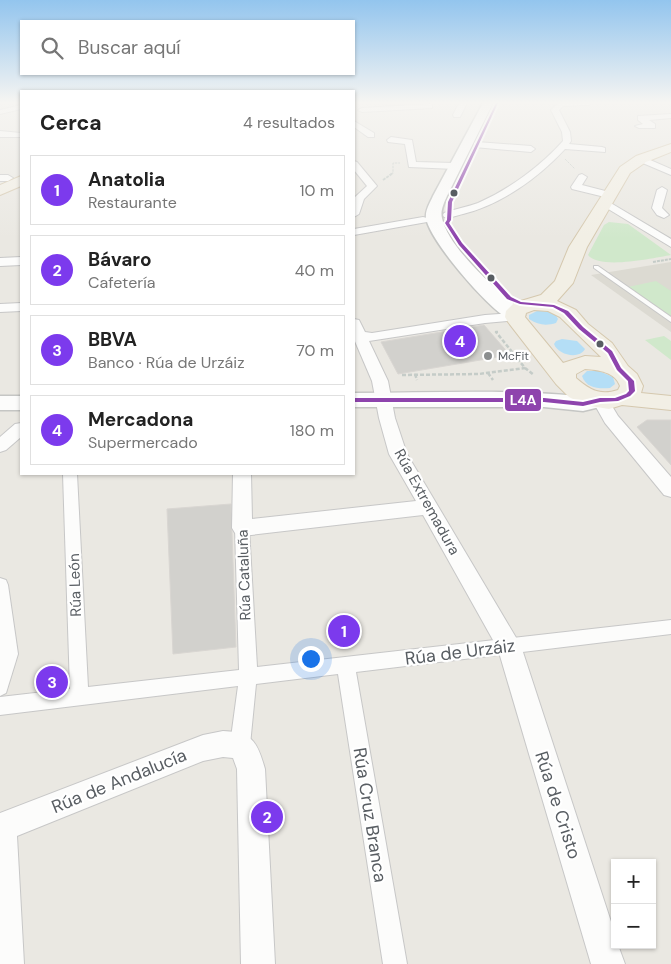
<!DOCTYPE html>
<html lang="es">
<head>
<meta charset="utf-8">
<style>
	body { margin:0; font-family:"DM Sans",sans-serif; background:#f6f6f6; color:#222 }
	.controls { position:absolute; right:15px; bottom:15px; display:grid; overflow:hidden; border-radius:0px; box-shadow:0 1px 4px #0004 }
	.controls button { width:45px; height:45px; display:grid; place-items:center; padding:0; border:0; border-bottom:1px solid #e0e0e0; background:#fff; color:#222; font:25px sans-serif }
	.you { position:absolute; left:310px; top:658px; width:18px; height:18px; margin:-12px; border:4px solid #fff; border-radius:50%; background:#1a73e8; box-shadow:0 0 0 8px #1a73e833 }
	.badge { display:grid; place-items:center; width:32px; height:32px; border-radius:50%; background:#7c3aed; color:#fff; font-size:16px; font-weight:700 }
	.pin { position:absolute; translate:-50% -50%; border:2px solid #fff; box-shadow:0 1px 5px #0006 }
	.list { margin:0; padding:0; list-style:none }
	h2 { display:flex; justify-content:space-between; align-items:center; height:65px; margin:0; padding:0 20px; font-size:21px }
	h2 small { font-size:16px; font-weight:400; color:#767676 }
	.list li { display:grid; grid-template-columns:32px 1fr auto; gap:15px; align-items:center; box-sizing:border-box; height:70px; margin:0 10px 10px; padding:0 10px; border:1px solid #e0e0e0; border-radius:0px }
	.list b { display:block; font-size:19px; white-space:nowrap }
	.list p { margin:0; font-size:16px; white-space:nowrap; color:#767676 }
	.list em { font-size:16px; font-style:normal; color:#767676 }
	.icon { flex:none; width:28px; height:28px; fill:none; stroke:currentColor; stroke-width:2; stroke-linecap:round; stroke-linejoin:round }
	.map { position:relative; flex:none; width:671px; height:964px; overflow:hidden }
	.search { position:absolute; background:#fff; box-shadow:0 1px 4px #0004; left:20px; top:20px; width:335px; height:55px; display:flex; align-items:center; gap:12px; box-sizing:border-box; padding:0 18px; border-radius:0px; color:#767676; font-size:19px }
	.panel { position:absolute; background:#fff; box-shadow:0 1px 4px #0004; left:20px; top:90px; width:335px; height:385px; border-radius:0px }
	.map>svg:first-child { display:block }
</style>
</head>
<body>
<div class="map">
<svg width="671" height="964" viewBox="0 0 671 964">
	<rect width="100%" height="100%" fill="#eae8e2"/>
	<polygon fill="#dcdad2" points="671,262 671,332 591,275"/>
	<g fill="#d0e8cb">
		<path d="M609 222 628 224 671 255C653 258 600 270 588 255L604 225Z"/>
		<polygon points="656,281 671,291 671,316 628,287"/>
		<polygon points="664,336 671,341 671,360 645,340"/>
	</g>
	<g fill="#b4def6">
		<path d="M537 311C545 311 554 311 558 319L556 323C546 326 538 325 529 319V315Z"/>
		<path d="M562 339 577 341 585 349C579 360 558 355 554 344L556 341Z"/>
		<path d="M587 371H599L613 377 615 384 610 388C598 389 586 388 582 376Z"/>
	</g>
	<g fill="#d2d1cd" stroke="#d9d6d2">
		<polygon points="484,325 510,355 398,374 381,342"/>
		<polygon points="647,420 671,420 671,465 637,427"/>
		<polygon points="231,504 236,647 173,654 167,509"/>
	</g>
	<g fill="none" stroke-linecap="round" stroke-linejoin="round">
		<g stroke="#c7c7c7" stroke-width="2">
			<polygon id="service" points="594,266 598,266 671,317 671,322 594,268"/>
		</g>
		<g stroke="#c7c7c7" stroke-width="2">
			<g id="pedestrian">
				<polygon points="63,474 77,474 88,687 239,670 235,528 237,524 242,522 247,524 249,528 257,667 671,620 671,634 356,672 407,964 383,964 338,674 256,684 250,745 247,752 240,755 233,752 230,745 238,686 0,715 0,697 70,689"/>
				<polygon points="0,578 6,580 8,585 18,654 6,693 0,696"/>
			</g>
		</g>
		<g stroke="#c7c7c7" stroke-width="2">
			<g id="minor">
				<polygon points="459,103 467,103 460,117 454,117 453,115"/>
				<path d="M558 103H593L589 105 563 106 559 110 570 132 571 141 569 144 602 147 605 148V152L565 149C538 178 502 204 463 214 457 215 451 219 444 217L443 215 444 213C455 209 467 207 478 203 508 190 541 166 563 141L562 132 551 110Z"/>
				<polygon points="429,104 432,104 432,108 362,112 358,110 362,108"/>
				<polygon points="21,105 21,109 0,114 0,110"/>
				<polygon points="671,114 671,118 649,120 655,124 655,128 639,128 635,126 643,124 638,120 638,116"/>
				<polygon points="354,121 374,133 374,137 368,137 354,127"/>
				<polygon points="0,131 21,133 21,137 0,137"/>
				<polygon points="391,137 412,140 416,162 455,163 460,166 455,169 409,167 405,144 388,142 387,140"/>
				<polygon points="477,142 531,146 535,149 531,152 474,147 474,143"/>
				<polygon points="641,156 671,169 671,175 638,161 638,157"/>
				<polygon points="354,161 357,162 377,186 364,199 359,214 354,217 354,198 367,186 354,170"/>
				<polygon points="582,174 587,177 582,185 613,193 613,197 609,198 572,189 571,187 579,175"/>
				<polygon points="0,175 8,175 13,178 8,181 0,181"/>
				<polygon points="662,187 667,190 662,208 669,215 664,218 657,215 652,208 657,190"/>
				<polygon points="604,199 671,239 671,247 600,204 599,202 600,200"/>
				<polygon points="423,217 427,218 428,220 427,222 354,235 354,229"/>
				<polygon points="21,257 21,265 0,266 0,258"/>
				<polygon points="21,303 21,311 0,312 0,304"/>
				<polygon points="515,313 520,314 522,317 520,320 485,323 369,341 388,381 395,418 407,454 521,646 615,934 615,945 618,945 625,964 591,964 498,649 423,515 242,536 235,533 232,528 233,474 251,474 252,519 416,501 389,454 379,418 372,381 354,339 354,319 359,320 365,332 372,333 485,315"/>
				<polygon points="600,395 606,396 618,416 671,477 671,497 664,495 605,423 592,400 594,396"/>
				<polygon points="21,423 21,437 6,450 0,452 0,437 15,424"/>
				<path d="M223 731C252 732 257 741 265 769L275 964H241L237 769 233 758 223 757 203 761 17 836 24 964H0V813L203 735Z"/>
			</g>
		</g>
		<g stroke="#c5c6c4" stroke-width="3">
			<g id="secondary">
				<path d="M483 103H493L447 196C444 203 440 211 442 218 447 243 483 277 502 294 509 301 519 307 525 315L522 319C516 320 512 321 507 318 486 306 430 241 426 218 425 210 430 203 433 196Z"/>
				<path d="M354 393C428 393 504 389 578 396 589 397 597 392 608 395L611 400 608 405 583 411 544 407H354Z"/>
				<rect x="0" y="396" width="21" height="14"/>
			</g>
		</g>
		<g stroke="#d5c8ae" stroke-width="2">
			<g id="primary">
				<path d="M671 144V152L646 162 630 173 587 247 573 283 557 301 576 310 588 324 612 343 628 366 637 374 643 386 641 393 671 396V410L622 405 609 409 584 405 569 397 556 384 508 322 505 317 506 311 514 303 541 295 555 281 569 247 620 167 636 156ZM534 310 548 311 560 317 601 357 585 356 563 363 525 317 526 313ZM585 369C599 370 615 372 620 386L618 390C600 396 590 390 576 378V374Z"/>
				<polygon points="21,176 21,186 0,195 0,185"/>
			</g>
		</g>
		<g stroke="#c5ccc8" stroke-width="1" stroke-dasharray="2.5 1" stroke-linecap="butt">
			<polyline points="538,103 546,104"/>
			<polyline points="565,159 575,169"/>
			<polyline points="391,174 393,173 393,163 400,163"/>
		</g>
		<g stroke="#c5ccc8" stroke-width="2" stroke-dasharray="3 1" stroke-linecap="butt">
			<polyline points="383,180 393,173"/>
			<polyline points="653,262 671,259"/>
		</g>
		<g stroke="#c5ccc8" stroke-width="2.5" stroke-dasharray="4 2" stroke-linecap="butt">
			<polyline points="498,332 496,332 525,368 534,375"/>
			<polyline points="488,373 493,380"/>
			<polyline points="415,374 417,380"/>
			<polyline points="402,375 479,374 525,368"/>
		</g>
		<use href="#service" fill="#fcfcfb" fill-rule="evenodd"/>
		<use href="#pedestrian" fill="#fcfcfb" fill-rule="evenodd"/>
		<use href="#minor" fill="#fcfcfb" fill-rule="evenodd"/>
		<use href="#secondary" fill="#fcfcfb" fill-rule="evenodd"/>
		<use href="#primary" fill="#f2efe5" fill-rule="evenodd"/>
		<g stroke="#fff" stroke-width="4">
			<polygon id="bus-1" points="496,103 498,103 452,202 451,220 449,223 462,243 511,297 521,302 554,305 568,311 583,327 612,351 621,368 634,381 635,391 630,396 618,401 600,402 583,406 544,402 354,402 354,398 544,398 583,402 600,398 615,398 626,394 629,391 628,381 617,370 608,353 579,329 564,313 553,307 520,304 507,299 459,245 445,223 447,220 448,202"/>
		</g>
		<use href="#bus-1" fill="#8e44ad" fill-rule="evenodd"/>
	</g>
	<linearGradient id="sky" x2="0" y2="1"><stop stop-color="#93c5ee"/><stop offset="0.43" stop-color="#f6f5f2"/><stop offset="1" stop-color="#f6f5f2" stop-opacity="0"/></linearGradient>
	<rect width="671" height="238" fill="url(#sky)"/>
	<g fill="#585d62" stroke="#fff" stroke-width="2">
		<circle cx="454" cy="193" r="4.5"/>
		<circle cx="491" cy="278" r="4.5"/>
		<circle cx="600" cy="344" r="4.5"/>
	</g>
	<circle fill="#8b8e8f" stroke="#fff" stroke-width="2" cx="488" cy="356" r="5"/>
	<g text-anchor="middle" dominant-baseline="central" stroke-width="4.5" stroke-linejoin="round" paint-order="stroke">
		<g font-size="12" fill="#585d62" stroke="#fff" text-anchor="start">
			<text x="498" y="356">McFit</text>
		</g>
		<g font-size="15" fill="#585d62" stroke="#fff">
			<text transform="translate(427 502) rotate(61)">Rúa Extremadura</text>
			<text transform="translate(244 575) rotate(-92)">Rúa Cataluña</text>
			<text transform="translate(75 585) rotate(-92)">Rúa León</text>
		</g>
		<g font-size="18" fill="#585d62" stroke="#fff">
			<text transform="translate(460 652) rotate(-7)">Rúa de Urzáiz</text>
			<text transform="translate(119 781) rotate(-22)">Rúa de Andalucía</text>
			<text transform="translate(558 805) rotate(72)">Rúa de Cristo</text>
			<text transform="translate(370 815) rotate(81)">Rúa Cruz Branca</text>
		</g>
	</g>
	<rect stroke="#fff" stroke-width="2" x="504" y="388" width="38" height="24" rx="5" fill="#8e44ad"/>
	<g font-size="14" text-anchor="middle" font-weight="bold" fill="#fff">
		<text x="523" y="405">L4A</text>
	</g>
</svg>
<div class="controls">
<button>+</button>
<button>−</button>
</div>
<div class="you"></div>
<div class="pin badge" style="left:344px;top:631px">1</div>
<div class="pin badge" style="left:267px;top:817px">2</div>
<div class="pin badge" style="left:52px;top:682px">3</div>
<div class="pin badge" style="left:460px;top:341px">4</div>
<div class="search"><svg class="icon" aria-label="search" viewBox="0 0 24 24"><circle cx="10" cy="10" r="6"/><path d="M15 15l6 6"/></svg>Buscar aquí</div>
<section class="panel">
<h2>Cerca<small>4 resultados</small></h2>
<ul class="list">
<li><span class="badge">1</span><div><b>Anatolia</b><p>Restaurante</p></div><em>10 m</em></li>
<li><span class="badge">2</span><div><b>Bávaro</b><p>Cafetería</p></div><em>40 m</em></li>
<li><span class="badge">3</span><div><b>BBVA</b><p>Banco · Rúa de Urzáiz</p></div><em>70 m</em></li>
<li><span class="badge">4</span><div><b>Mercadona</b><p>Supermercado</p></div><em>180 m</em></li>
</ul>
</section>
</div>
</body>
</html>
